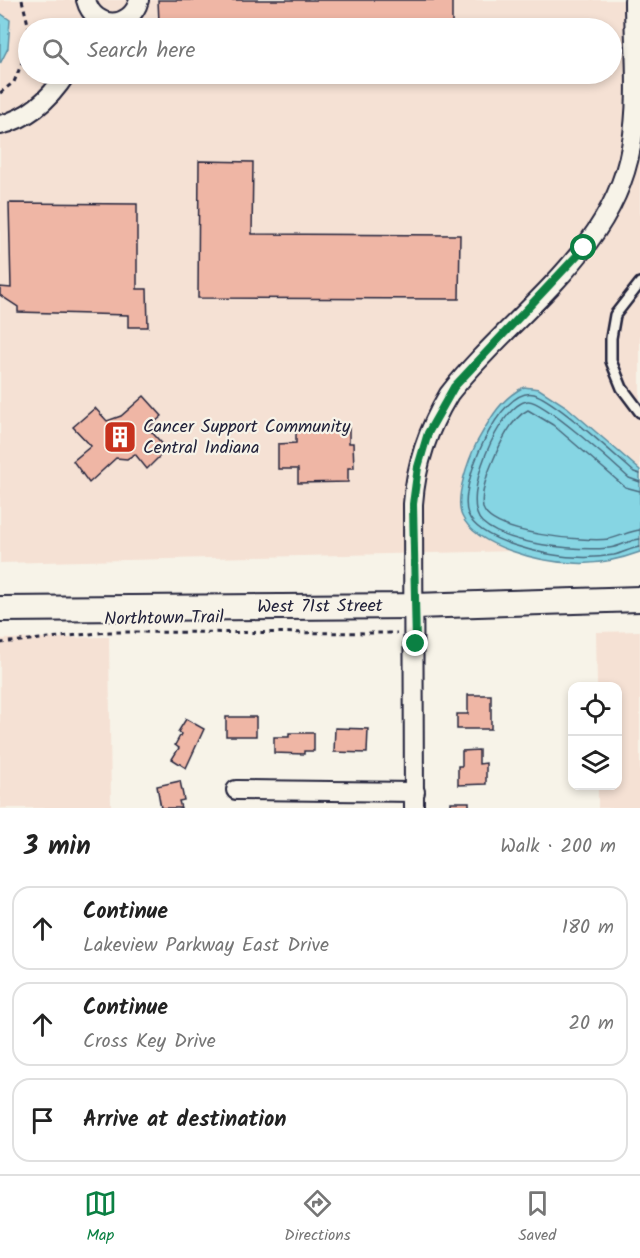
<!DOCTYPE html>
<html lang="en">
<head>
<meta charset="utf-8">
<style>
	body { margin:0; font-family:Kalam,sans-serif; background:#f6f6f6; color:#222 }
	.controls { position:absolute; right:18px; bottom:18px; display:grid; overflow:hidden; border-radius:12px; box-shadow:0 3px 9px #0003 }
	.controls button { width:54px; height:54px; display:grid; place-items:center; padding:0; border:0; border-bottom:2px solid #e0e0e0; background:#fff; color:#222; font:30px sans-serif }
	.stop { position:absolute; width:18px; height:18px; margin:-14px; border:4px solid #0b8043; border-radius:50%; background:#fff }
	.stop.end { background:#0b8043; border-color:#fff; box-shadow:0 2px 6px #0008 }
	.list { margin:0; padding:0; list-style:none }
	h2 { display:flex; justify-content:space-between; align-items:center; height:78px; margin:0; padding:0 24px; font-size:26px }
	h2 small { font-size:20px; font-weight:400; color:#767676 }
	.list li { display:grid; grid-template-columns:39px 1fr auto; gap:18px; align-items:center; box-sizing:border-box; height:84px; margin:0 12px 12px; padding:0 12px; border:2px solid #e0e0e0; border-radius:18px }
	.list b { display:block; font-size:22px; white-space:nowrap }
	.list p { margin:0; font-size:20px; white-space:nowrap; color:#767676 }
	.list em { font-size:20px; font-style:normal; color:#767676 }
	.icon { flex:none; width:33px; height:33px; fill:none; stroke:currentColor; stroke-width:2; stroke-linecap:round; stroke-linejoin:round }
	.map { position:relative; flex:none; width:640px; height:808px; overflow:hidden }
	.search { position:absolute; background:#fff; box-shadow:0 3px 9px #0003; left:18px; right:18px; top:18px; height:66px; display:flex; align-items:center; gap:15px; box-sizing:border-box; padding:0 21px; border-radius:33px; color:#767676; font-size:22px }
	.sheet { height:366px; background:#fff }
	nav { display:flex; justify-content:space-around; align-items:center; box-sizing:border-box; height:84px; border-top:2px solid #e0e0e0; background:#fff; font-size:16px; color:#767676 }
	nav a { display:grid; justify-items:center; gap:3px }
	nav .on { color:#0b8043 }
	.map>svg:first-child { display:block }
</style>
</head>
<body>
<div class="map">
<svg width="640" height="808" viewBox="0 0 640 808">
	<rect width="100%" height="100%" fill="#f7f3e8"/>
	<filter id="ink" filterUnits="userSpaceOnUse"><feTurbulence type="fractalNoise" baseFrequency=".0167" numOctaves="2"/><feDisplacementMap in="SourceGraphic" scale="12" xChannelSelector="R" yChannelSelector="G"/><feConvolveMatrix kernelMatrix="1 2 1 2 8 2 1 2 1" color-interpolation-filters="sRGB"/></filter>
	<g filter="url(#ink)">
		<g fill="#f5e1d4" fill-rule="evenodd">
			<path d="M0 0H640V548L0 563ZM28 28H612V74H28Z"/>
			<polygon points="640,631 640,808 598,808 598,786 618,786 618,686 597,686 596,632"/>
			<polygon points="109,637 111,808 0,808 0,639"/>
		</g>
		<g fill="#86d5e3" stroke="#5e8da0" stroke-width="1.5">
			<polygon points="0,13 10,20 8,48 0,64"/>
			<path d="M524 387 539 389 567 407 640 470V552C618 560 596 565 572 563 541 562 476 547 462 516 454 498 469 458 477 442 490 419 500 399 524 387Z"/>
		</g>
		<g fill="none" stroke-linecap="round" stroke-linejoin="round">
			<g stroke="#4a6a7e" stroke-width="1.5">
				<path d="M640 474 634 472C615 455 555 400 534 394 500 385 457 487 468 514 478 541 546 556 573 557 586 558 602 557 614 555 623 553 631 548 640 547"/>
				<path d="M640 482 629 478C615 465 543 400 528 401 500 403 459 500 482 522 506 545 578 551 609 548 620 547 629 540 640 539"/>
				<path d="M640 491 625 487 553 425 528 410C511 418 499 446 492 463 487 474 480 495 483 508 491 534 585 542 609 539 620 537 629 531 640 530"/>
			</g>
		</g>
		<g fill="#efb6a5" stroke="#22223b" stroke-width="1.5">
			<polygon points="158,0 452,0 452,25 159,22"/>
			<polygon points="199,161 253,162 252,234 460,235 459,299 198,298"/>
			<polygon points="9,203 137,204 137,289 147,289 148,327 128,327 128,315 18,312 18,307 0,295 0,287 11,288"/>
			<polygon points="144,396 162,416 148,428 167,449 147,469 135,454 127,459 116,458 89,483 73,461 91,446 73,427 95,408 107,421 121,416"/>
			<polygon points="296,428 349,428 349,443 353,443 354,468 348,468 348,482 298,483 298,469 278,469 278,444 296,443"/>
			<polygon points="468,695 491,695 491,729 457,729 457,714 468,714"/>
			<rect x="226" y="717" width="30" height="19"/>
			<polygon points="186,719 204,729 186,768 172,759 179,748 175,745 181,734 178,732"/>
			<polygon points="335,728 368,729 367,753 334,752"/>
			<polygon points="289,733 314,733 314,751 304,751 304,754 274,753 274,737 289,737"/>
			<polygon points="479,750 479,764 486,763 486,784 458,785 458,766 462,766 462,751"/>
			<polygon points="180,781 184,800 179,801 181,808 161,808 157,786"/>
			<rect x="451" y="802" width="18" height="6"/>
		</g>
		<g fill="none" stroke-linecap="round" stroke-linejoin="round">
			<g stroke="#22223b" stroke-width="14">
				<polyline id="service" points="640,283 615,315 611,338 611,361 622,388 640,412"/>
			</g>
			<g stroke="#22223b" stroke-width="22">
				<g id="minor">
					<path d="M86 0C94 30 131 30 139 0"/>
					<path d="M0 125C30 118 50 99 66 74"/>
					<polyline points="236,790 415,792"/>
					<path d="M414 808 413 504C416 463 428 429 449 394 511 314 613 253 631 147 640 99 634 48 634 0"/>
				</g>
			</g>
			<g stroke="#22223b" stroke-width="28">
				<g id="secondary">
					<path id="s1" d="M0 609 415 606 640 599"/>
				</g>
			</g>
			<g stroke="#22223b" stroke-width="3" stroke-dasharray="4.5 4.5" stroke-linecap="butt">
				<polyline points="22,0 29,28"/>
				<polyline points="0,93 14,82 28,48"/>
				<polyline points="0,643 109,632 397,633"/>
			</g>
			<use href="#service" stroke="#f7f3e8" stroke-width="9"/>
			<use href="#minor" stroke="#f7f3e8" stroke-width="18"/>
			<use href="#secondary" stroke="#f7f3e8" stroke-width="24"/>
		</g>
	</g>
	<g fill="none" stroke-linecap="round" stroke-linejoin="round" filter="url(#ink)">
		<polyline stroke="#0b8043" stroke-width="8" points="416,644 413,504 418,467 428,433 454,387 584,248"/>
	</g>
	<defs>
		<g id="building-square" transform="scale(1.725)"><rect x="-9" y="-9" width="18" height="18" rx="4" fill="#c8321e" stroke="#f7f3e8"/><path d="M-4-6H4V6H1V3H-1V6H-4ZM-2.5-4.3h1.7v1.8h-1.7ZM.8-4.3h1.7v1.8H.8ZM-2.5-1h1.7V.8h-1.7ZM.8-1h1.7V.8H.8Z" fill="#fff"/></g>
	</defs>
	<g fill-rule="evenodd">
		<use href="#building-square" x="120" y="437"/>
	</g>
	<g text-anchor="middle" dominant-baseline="central" stroke-width="4.5" stroke-linejoin="round" paint-order="stroke">
		<g font-size="18" fill="#22223b" stroke="#f7f3e8" text-anchor="start">
			<text x="143" y="427">Cancer Support Community<tspan x="143" dy="21">Central Indiana</tspan></text>
		</g>
		<g font-size="18" fill="#22223b" stroke="#f7f3e8">
			<text stroke="none"><textPath href="#s1" startOffset="320">West 71st Street</textPath></text>
			<text transform="translate(164 619) rotate(-1)">Northtown Trail</text>
		</g>
	</g>
</svg>
<div class="controls">
<button><svg class="icon" aria-label="locate" viewBox="0 0 24 24"><circle cx="12" cy="12" r="6"/><path d="M12 2v4M12 18v4M2 12h4M18 12h4"/></svg></button>
<button><svg class="icon" aria-label="layers" viewBox="0 0 24 24"><path d="M12 4l9 5-9 5-9-5zM3 14l9 5 9-5"/></svg></button>
</div>
<div class="stop" style="left:584px;top:248px"></div>
<div class="stop end" style="left:416px;top:644px"></div>
<div class="search"><svg class="icon" aria-label="search" viewBox="0 0 24 24"><circle cx="10" cy="10" r="6"/><path d="M15 15l6 6"/></svg>Search here</div>
</div>
<section class="sheet">
<h2>3 min<small>Walk · 200 m</small></h2>
<ul class="list">
<li><svg class="icon" aria-label="ahead" viewBox="0 0 24 24"><path d="M12 20V5M6 11l6-6 6 6"/></svg><div><b>Continue</b><p>Lakeview Parkway East Drive</p></div><em>180 m</em></li>
<li><svg class="icon" aria-label="ahead" viewBox="0 0 24 24"><path d="M12 20V5M6 11l6-6 6 6"/></svg><div><b>Continue</b><p>Cross Key Drive</p></div><em>20 m</em></li>
<li><svg class="icon" aria-label="arrive" viewBox="0 0 24 24"><path d="M6 21V4h12l-3 4 3 4H6"/></svg><div><b>Arrive at destination</b></div></li>
</ul>
</section>
<nav>
<a class="on"><svg class="icon" aria-label="map" viewBox="0 0 24 24"><path d="M3 6l6-2 6 2 6-2v14l-6 2-6-2-6 2zM9 4v14M15 6v14"/></svg>Map</a>
<a><svg class="icon" aria-label="directions" viewBox="0 0 24 24"><path d="M12 3l9 9-9 9-9-9zM9 14v-3h6M13 9l2 2-2 2"/></svg>Directions</a>
<a><svg class="icon" aria-label="saved" viewBox="0 0 24 24"><path d="M7 4h10v16l-5-4-5 4z"/></svg>Saved</a>
</nav>
</body>
</html>
